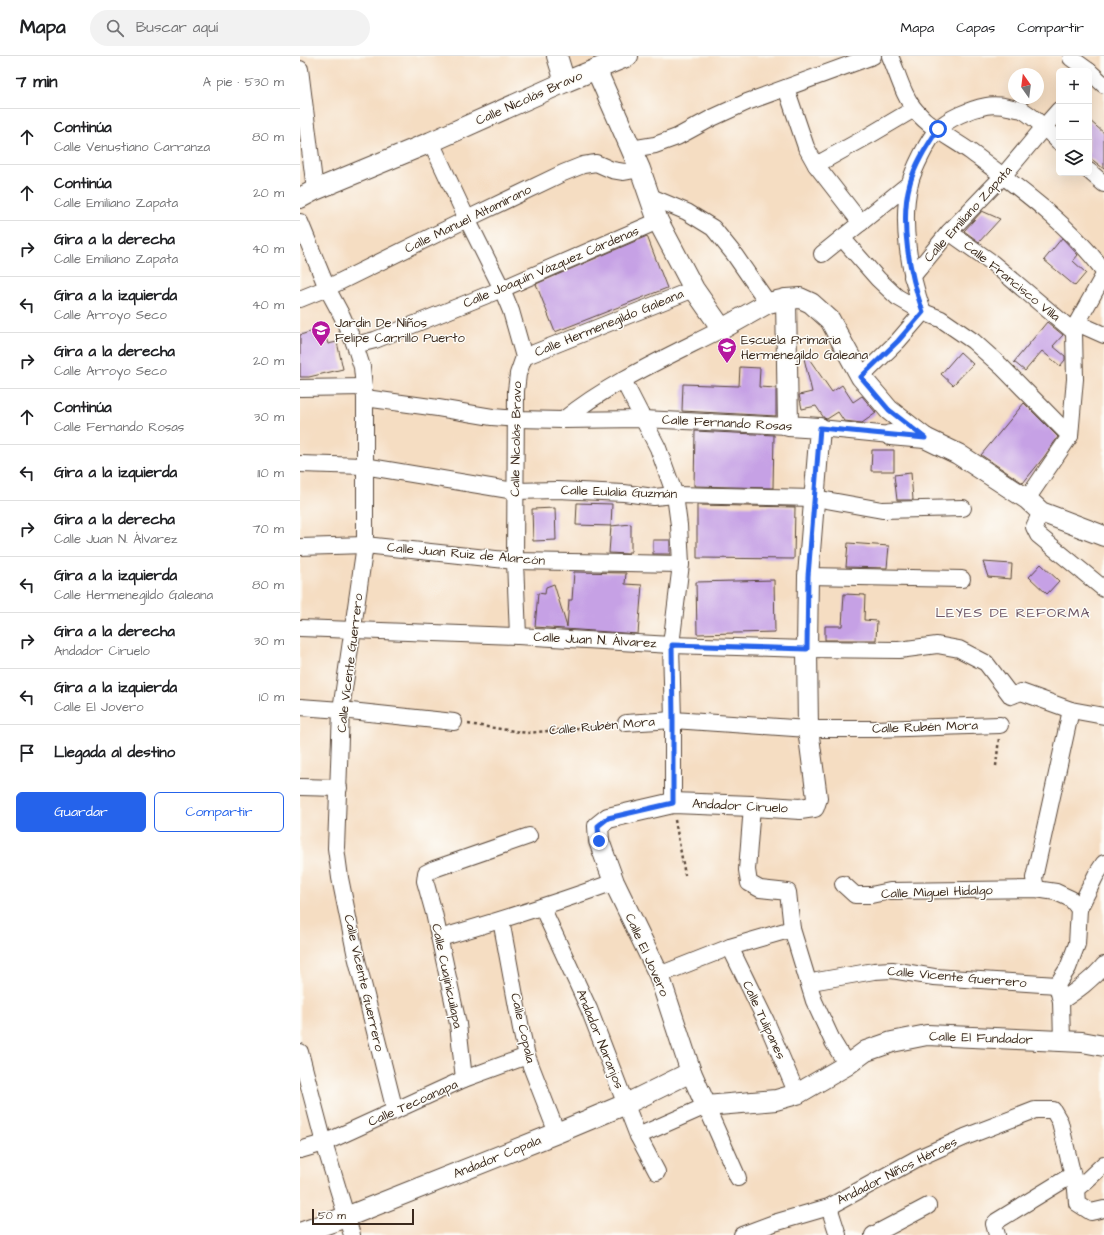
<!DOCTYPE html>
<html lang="es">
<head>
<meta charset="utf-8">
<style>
	body { margin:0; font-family:"Architects Daughter",sans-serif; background:#f2f2f2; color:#202124 }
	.controls { position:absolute; right:12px; top:12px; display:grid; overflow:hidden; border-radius:6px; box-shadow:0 4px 16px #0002 }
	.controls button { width:36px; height:36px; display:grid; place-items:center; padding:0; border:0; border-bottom:1px solid #e0e0e0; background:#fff; color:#202124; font:20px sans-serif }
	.compass { position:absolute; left:708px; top:12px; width:36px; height:36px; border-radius:50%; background:#fff; box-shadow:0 4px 16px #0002; rotate:346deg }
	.scale { position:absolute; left:12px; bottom:10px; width:102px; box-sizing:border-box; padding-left:4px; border:2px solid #3b2a1e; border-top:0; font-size:11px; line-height:14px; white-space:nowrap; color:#3b2a1e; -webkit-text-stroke:3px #fdfcf7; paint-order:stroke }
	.stop { position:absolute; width:12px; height:12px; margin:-9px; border:3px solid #2563eb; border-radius:50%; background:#fff }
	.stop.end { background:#2563eb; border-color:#fff; box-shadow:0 1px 4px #0008 }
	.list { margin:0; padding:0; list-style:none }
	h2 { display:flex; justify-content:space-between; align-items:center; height:52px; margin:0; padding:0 16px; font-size:17px }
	h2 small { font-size:13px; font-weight:400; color:#757577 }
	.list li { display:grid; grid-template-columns:26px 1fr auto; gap:12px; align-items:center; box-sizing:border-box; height:56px; padding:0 16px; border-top:1px solid #e0e0e0 }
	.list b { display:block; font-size:15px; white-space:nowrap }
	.list p { margin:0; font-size:13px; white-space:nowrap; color:#757577 }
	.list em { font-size:13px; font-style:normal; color:#757577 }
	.actions { display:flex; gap:8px; padding:12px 16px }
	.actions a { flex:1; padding:9px 0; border:1px solid #2563eb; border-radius:6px; text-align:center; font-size:14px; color:#2563eb }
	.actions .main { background:#2563eb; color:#fff }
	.icon { flex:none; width:22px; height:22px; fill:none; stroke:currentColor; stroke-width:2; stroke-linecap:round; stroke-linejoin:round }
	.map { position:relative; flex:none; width:804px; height:1179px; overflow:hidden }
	header { display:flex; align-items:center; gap:24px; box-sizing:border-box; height:56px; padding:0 20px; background:#fff; border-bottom:1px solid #e0e0e0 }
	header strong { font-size:19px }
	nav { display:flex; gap:22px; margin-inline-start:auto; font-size:14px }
	.search { width:280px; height:36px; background:#f2f2f2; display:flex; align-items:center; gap:10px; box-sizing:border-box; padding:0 14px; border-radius:22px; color:#757577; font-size:15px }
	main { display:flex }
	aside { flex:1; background:#fff }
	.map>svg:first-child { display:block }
</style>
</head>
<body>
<header>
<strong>Mapa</strong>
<div class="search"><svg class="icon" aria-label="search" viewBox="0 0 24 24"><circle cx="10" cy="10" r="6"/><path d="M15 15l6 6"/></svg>Buscar aquí</div>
<nav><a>Mapa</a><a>Capas</a><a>Compartir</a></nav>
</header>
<main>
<aside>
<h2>7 min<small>A pie · 530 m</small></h2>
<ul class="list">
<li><svg class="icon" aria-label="ahead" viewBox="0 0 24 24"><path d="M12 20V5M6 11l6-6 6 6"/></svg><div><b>Continúa</b><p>Calle Venustiano Carranza</p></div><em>80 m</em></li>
<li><svg class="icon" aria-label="ahead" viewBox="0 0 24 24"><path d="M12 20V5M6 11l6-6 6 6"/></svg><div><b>Continúa</b><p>Calle Emiliano Zapata</p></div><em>20 m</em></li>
<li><svg class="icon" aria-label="right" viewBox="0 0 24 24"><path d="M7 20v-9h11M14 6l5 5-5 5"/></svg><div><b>Gira a la derecha</b><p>Calle Emiliano Zapata</p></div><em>40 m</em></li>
<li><svg class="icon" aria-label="left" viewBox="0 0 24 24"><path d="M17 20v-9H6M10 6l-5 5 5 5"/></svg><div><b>Gira a la izquierda</b><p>Calle Arroyo Seco</p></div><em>40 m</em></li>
<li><svg class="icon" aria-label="right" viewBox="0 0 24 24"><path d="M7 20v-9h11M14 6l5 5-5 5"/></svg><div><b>Gira a la derecha</b><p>Calle Arroyo Seco</p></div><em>20 m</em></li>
<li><svg class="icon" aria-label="ahead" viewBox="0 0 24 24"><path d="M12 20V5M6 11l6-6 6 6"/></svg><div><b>Continúa</b><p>Calle Fernando Rosas</p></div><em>30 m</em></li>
<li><svg class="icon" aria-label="left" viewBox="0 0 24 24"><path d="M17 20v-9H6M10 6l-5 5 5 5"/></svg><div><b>Gira a la izquierda</b></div><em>110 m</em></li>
<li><svg class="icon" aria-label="right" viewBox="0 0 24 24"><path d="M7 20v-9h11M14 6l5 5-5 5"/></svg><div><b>Gira a la derecha</b><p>Calle Juan N. Álvarez</p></div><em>70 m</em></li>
<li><svg class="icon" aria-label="left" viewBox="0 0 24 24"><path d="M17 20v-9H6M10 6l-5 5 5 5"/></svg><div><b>Gira a la izquierda</b><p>Calle Hermenegildo Galeana</p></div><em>80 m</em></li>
<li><svg class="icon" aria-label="right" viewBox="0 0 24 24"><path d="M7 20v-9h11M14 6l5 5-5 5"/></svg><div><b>Gira a la derecha</b><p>Andador Ciruelo</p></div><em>30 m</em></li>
<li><svg class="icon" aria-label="left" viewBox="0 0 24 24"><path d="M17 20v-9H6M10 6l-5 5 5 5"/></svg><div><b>Gira a la izquierda</b><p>Calle El Jovero</p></div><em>10 m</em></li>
<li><svg class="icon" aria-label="arrive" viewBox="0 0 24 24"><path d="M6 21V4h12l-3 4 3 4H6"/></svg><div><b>Llegada al destino</b></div></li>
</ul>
<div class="actions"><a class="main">Guardar</a><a>Compartir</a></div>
</aside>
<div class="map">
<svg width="804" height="1179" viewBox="0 0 804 1179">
	<rect width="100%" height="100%" fill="#fdfcf7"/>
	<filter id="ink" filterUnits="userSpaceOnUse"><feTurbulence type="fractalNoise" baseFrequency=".025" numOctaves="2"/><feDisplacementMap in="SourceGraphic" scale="8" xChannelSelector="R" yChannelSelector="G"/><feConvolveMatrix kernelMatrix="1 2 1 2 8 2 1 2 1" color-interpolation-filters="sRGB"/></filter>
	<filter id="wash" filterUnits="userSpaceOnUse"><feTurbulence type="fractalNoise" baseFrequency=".012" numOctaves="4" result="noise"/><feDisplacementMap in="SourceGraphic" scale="16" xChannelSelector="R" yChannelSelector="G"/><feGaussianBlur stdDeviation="0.9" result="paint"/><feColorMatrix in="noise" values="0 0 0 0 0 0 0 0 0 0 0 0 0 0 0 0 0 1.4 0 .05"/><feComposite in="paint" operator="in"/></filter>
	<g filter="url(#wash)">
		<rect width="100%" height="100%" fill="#f5ddc2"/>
		<g id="blocks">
			<g fill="#c6a1e5">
				<polygon points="789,64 804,77 804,113 789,101"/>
				<polygon points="682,155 700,163 679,186 664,175"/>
				<polygon points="347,180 367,232 255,276 236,228"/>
				<polygon points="762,182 778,199 773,205 786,217 775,230 744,204"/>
				<polygon points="747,266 763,279 753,290 765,300 765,304 760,310 742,295 725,315 714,306"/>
				<polygon points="23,272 28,288 37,286 43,313 9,321 0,321 0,279"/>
				<polygon points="502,294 503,294 532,336 542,329 553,346 562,340 576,357 562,367 544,365 538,356 527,363 524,362 516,350 502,353 499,339 512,336"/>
				<polygon points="660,296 673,308 653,329 641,318"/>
				<polygon points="440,311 460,312 459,331 476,332 476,360 382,355 383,328 439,330"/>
				<polygon points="724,347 758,381 744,401 723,427 681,399"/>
				<polygon points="395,375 474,379 473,432 394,430"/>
				<polygon points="572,394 594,394 594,415 571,415"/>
				<polygon points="611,417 613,444 597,444 594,419"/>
				<polygon points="277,447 312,448 311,470 276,469"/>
				<polygon points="397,449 495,451 494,503 397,502"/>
				<polygon points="255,452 256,484 233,485 232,453"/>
				<polygon points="331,468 331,496 328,496 328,498 309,497 311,470"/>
				<rect x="353" y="484" width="17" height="14"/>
				<polygon points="548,487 589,490 587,512 546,511"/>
				<polygon points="683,506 712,508 711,523 688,521"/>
				<polygon points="741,508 759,525 747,538 729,521"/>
				<polygon points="274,516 326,517 325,528 342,529 338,578 235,571 238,537 245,538 246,531 254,528 267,571 269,544 272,544"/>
				<polygon points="474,524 475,576 397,578 396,526"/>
				<polygon points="544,538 565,539 564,564 577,565 576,584 525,584 525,570 542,570"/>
			</g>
		</g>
	</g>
	<g filter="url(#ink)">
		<use href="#blocks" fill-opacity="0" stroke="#574537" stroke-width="1"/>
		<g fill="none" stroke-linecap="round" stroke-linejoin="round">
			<g stroke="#574537" stroke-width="18">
				<g id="minor">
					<path d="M590 0C598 18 603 40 616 55 631 73 653 83 671 96 719 132 768 167 804 215"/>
					<polyline points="771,2 789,15"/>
					<polyline points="0,13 15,134"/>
					<polyline points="789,15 804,29"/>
					<polyline points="486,32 506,91 516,109 561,167"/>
					<polyline points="131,86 167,163 202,233 211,255 224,301 218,318 216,335 215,505 218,580"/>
					<polyline points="331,93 355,89 377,81 412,62 447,46 573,0"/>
					<polyline points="516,109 570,79 614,53"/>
					<polyline points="789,115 804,128"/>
					<polyline points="349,140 387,156 413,172 434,198 468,247"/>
					<polyline points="0,166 27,232 42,260 55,289 62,311 65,342 65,489 41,654 36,792 40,822 55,896 95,1055"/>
					<polyline points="649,176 690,205 774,276"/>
					<polyline points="542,182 578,223 597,241 623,256 641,263 673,285 702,311 770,380"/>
					<polyline points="522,198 610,127"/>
					<polyline points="612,221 649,176 703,120 744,71 759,54"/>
					<polyline points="0,243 27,232 167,163 263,117 283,109 296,107 312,114 324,116 340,113"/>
					<polyline points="777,267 804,279"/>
					<polyline points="55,289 75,284 202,233 358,165"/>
					<polyline points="224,301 394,233"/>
					<path d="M561 321 598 285 623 256C610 219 600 166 610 127 613 114 628 84 637 74 648 62 671 53 686 50 695 48 704 50 713 52 716 53 719 53 722 54 736 62 748 75 759 86"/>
					<polyline points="323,324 358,392 375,439 379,469 381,508 371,589 373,664 373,747"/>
					<polyline points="0,332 64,331"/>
					<polyline points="65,342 138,352 192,361 217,363 263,364 343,363 488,370"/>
					<path d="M263 364C310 326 367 301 422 273"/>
					<polyline points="520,372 590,379"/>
					<polyline points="0,408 64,410 215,435 257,434 324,437 354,441 375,439 515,442 582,454 663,452"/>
					<polyline points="727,443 770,380 775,323 774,276 777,267 804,219"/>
					<polyline points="741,456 734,471 738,479 804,533"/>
					<polyline points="0,491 65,489 215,505 381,508"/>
					<polyline points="508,520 662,523"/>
					<polyline points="0,572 218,580 371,589 507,593 599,594 637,589 659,593 686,607 711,640 721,636 771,654 804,660"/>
					<polyline points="0,651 41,654 154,666"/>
					<polyline points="326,667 373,664 508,673 575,673 700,669"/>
					<polyline points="0,731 39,732"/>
					<polyline points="452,750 447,814 449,827 460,833 488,836 492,873 514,945 533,986 547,1009"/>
					<polyline points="543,828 555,839 571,839 590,835 736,833 756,836 771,843 779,853"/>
					<polyline points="736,833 734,822 771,654"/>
					<polyline points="242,851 289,953 338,1080 357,1116"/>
					<polyline points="201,864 222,978 227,1000 257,1077"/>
					<path d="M140 882C198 865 256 847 314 826"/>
					<polyline points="430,891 466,965 497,1038"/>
					<polyline points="359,919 430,891 492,873"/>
					<polyline points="509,927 517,925 574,915 592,914 634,921 757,929"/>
					<path d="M761 945C776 935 792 924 804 909"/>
					<polyline points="762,986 761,945 757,929 768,912 777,888 779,853 796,819 804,807"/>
					<polyline points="0,996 24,1087 52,1179"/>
					<polyline points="164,1023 158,968 134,857 125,825 126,817 134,813 229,780"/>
					<polyline points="338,1080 406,1050 438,1122"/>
					<polyline points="0,1094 24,1087 164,1023 227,1000"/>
					<polyline points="776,1133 786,1125 804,1108"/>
					<polyline points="529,1151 538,1179"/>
					<polyline points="442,1179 474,1167 529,1151 618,1102 665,1081 735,1054 753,1054 760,1066 776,1133 777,1147 791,1156 804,1153"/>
					<polyline points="573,1179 628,1150"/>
					<polyline points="697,1179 694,1168 697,1165 772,1119"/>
				</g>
			</g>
			<g stroke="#574537" stroke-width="22">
				<g id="tertiary">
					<polyline points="257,0 265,26"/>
					<polyline points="296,13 340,113 358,165 394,233 422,273 468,247 486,243 500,242 511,247 530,264 561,321 589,354 625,382"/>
					<polyline points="0,142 15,134 131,86 265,26 328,0"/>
					<polyline points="486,243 488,370 520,372 508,520 507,593 508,673 517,742 514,751 500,753 452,750 373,747 308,762 298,770 299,785 314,826 359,919 391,1016 406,1050 476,1044 497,1038 547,1009 566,995 592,986 627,979 782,986 804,990"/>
					<polyline points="590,379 625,382 658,398 727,443 741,456 804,480"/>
					<polyline points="0,1177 46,1161 257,1077 326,1048 391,1016"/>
				</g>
			</g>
			<g stroke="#574537" stroke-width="2.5" stroke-dasharray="3 3" stroke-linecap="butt">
				<polyline points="168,668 227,677 312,669"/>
				<polyline points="696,710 699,682"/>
				<polyline points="375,764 385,819"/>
			</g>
			<use href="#minor" stroke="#fff" stroke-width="16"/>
			<use href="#tertiary" stroke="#fff" stroke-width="20"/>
		</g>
	</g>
	<g fill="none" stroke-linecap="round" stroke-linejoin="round" filter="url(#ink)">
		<path stroke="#2563eb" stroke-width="5" d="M299 785 298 770 308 762 373 747V664L372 589 507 593 508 520 520 372 625 382 589 354 561 321 598 285 623 256C610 219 599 166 610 127 615 108 627 90 638 73"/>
	</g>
	<defs>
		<g id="school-pin" transform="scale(1)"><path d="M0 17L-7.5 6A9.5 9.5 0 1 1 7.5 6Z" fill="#b5179e" stroke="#fdfcf7"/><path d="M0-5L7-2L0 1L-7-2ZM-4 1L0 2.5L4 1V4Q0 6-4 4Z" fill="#fff"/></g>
	</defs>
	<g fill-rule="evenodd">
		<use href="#school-pin" x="21" y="274"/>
		<use href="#school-pin" x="427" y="291"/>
	</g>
	<g text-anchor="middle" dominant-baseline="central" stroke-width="3" stroke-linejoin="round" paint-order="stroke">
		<g font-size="13" fill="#3b2a1e" stroke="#fdfcf7">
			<text transform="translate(229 42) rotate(-24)">Calle Nicolás Bravo</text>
			<text transform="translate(668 158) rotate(-48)">Calle Emiliano Zapata</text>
			<text transform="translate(168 163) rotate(-26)">Calle Manuel Altamirano</text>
			<text transform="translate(251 211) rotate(-23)">Calle Joaquín Vázquez Cárdenas</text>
			<text transform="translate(712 225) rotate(39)">Calle Francisco Villa</text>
			<text transform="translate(309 267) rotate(-22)">Calle Hermenegildo Galeana</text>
			<text transform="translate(427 367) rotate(3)">Calle Fernando Rosas</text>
			<text transform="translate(216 383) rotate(-89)">Calle Nicolás Bravo</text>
			<text transform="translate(319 436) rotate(2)">Calle Eulalia Guzmán</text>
			<text transform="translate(166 498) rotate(5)">Calle Juan Ruiz de Alarcón</text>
			<text transform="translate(295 584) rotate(3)">Calle Juan N. Álvarez</text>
			<text transform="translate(50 607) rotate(-83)">Calle Vicente Guerrero</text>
			<text transform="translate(302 670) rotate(-5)">Calle Rubén Mora</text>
			<text transform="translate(625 671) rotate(-2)">Calle Rubén Mora</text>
			<text transform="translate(440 750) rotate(3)">Andador Ciruelo</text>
			<text transform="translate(637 836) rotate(-2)">Calle Miguel Hidalgo</text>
			<text transform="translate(347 899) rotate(66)">Calle El Jovero</text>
			<text transform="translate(147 920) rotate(78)">Calle Cuajinicuilapa</text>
			<text transform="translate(657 921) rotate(5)">Calle Vicente Guerrero</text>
			<text transform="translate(64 927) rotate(77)">Calle Vicente Guerrero</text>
			<text transform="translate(464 964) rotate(65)">Calle Tulipanes</text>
			<text transform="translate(223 972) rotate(77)">Calle Copala</text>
			<text transform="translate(681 982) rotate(2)">Calle El Fundador</text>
			<text transform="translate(300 983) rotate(68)">Andador Naranjos</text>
			<text transform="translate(113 1047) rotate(-24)">Calle Tecoanapa</text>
			<text transform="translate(197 1101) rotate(-22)">Andador Copala</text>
			<text transform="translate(597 1115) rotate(-27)">Andador Niños Héroes</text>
		</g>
		<g font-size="13" fill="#3b2a1e" stroke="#fdfcf7" text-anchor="start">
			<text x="35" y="267">Jardin De Niños<tspan x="35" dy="15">Felipe Carrillo Puerto</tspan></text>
			<text x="441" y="284">Escuela Primaria<tspan x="441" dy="15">Hermenegildo Galeana</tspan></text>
		</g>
		<g font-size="14" letter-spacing="1" fill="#6c5464" stroke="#fdfcf7">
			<text x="713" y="557">LEYES DE REFORMA</text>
		</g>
	</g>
</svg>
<div class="controls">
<button>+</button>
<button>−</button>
<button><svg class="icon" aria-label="layers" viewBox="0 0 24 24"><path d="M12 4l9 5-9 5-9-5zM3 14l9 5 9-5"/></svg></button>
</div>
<svg class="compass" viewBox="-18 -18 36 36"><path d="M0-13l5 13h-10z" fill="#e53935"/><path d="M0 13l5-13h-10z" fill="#757577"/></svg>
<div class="scale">50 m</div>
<div class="stop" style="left:638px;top:73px"></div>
<div class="stop end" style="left:299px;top:785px"></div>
</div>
</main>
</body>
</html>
